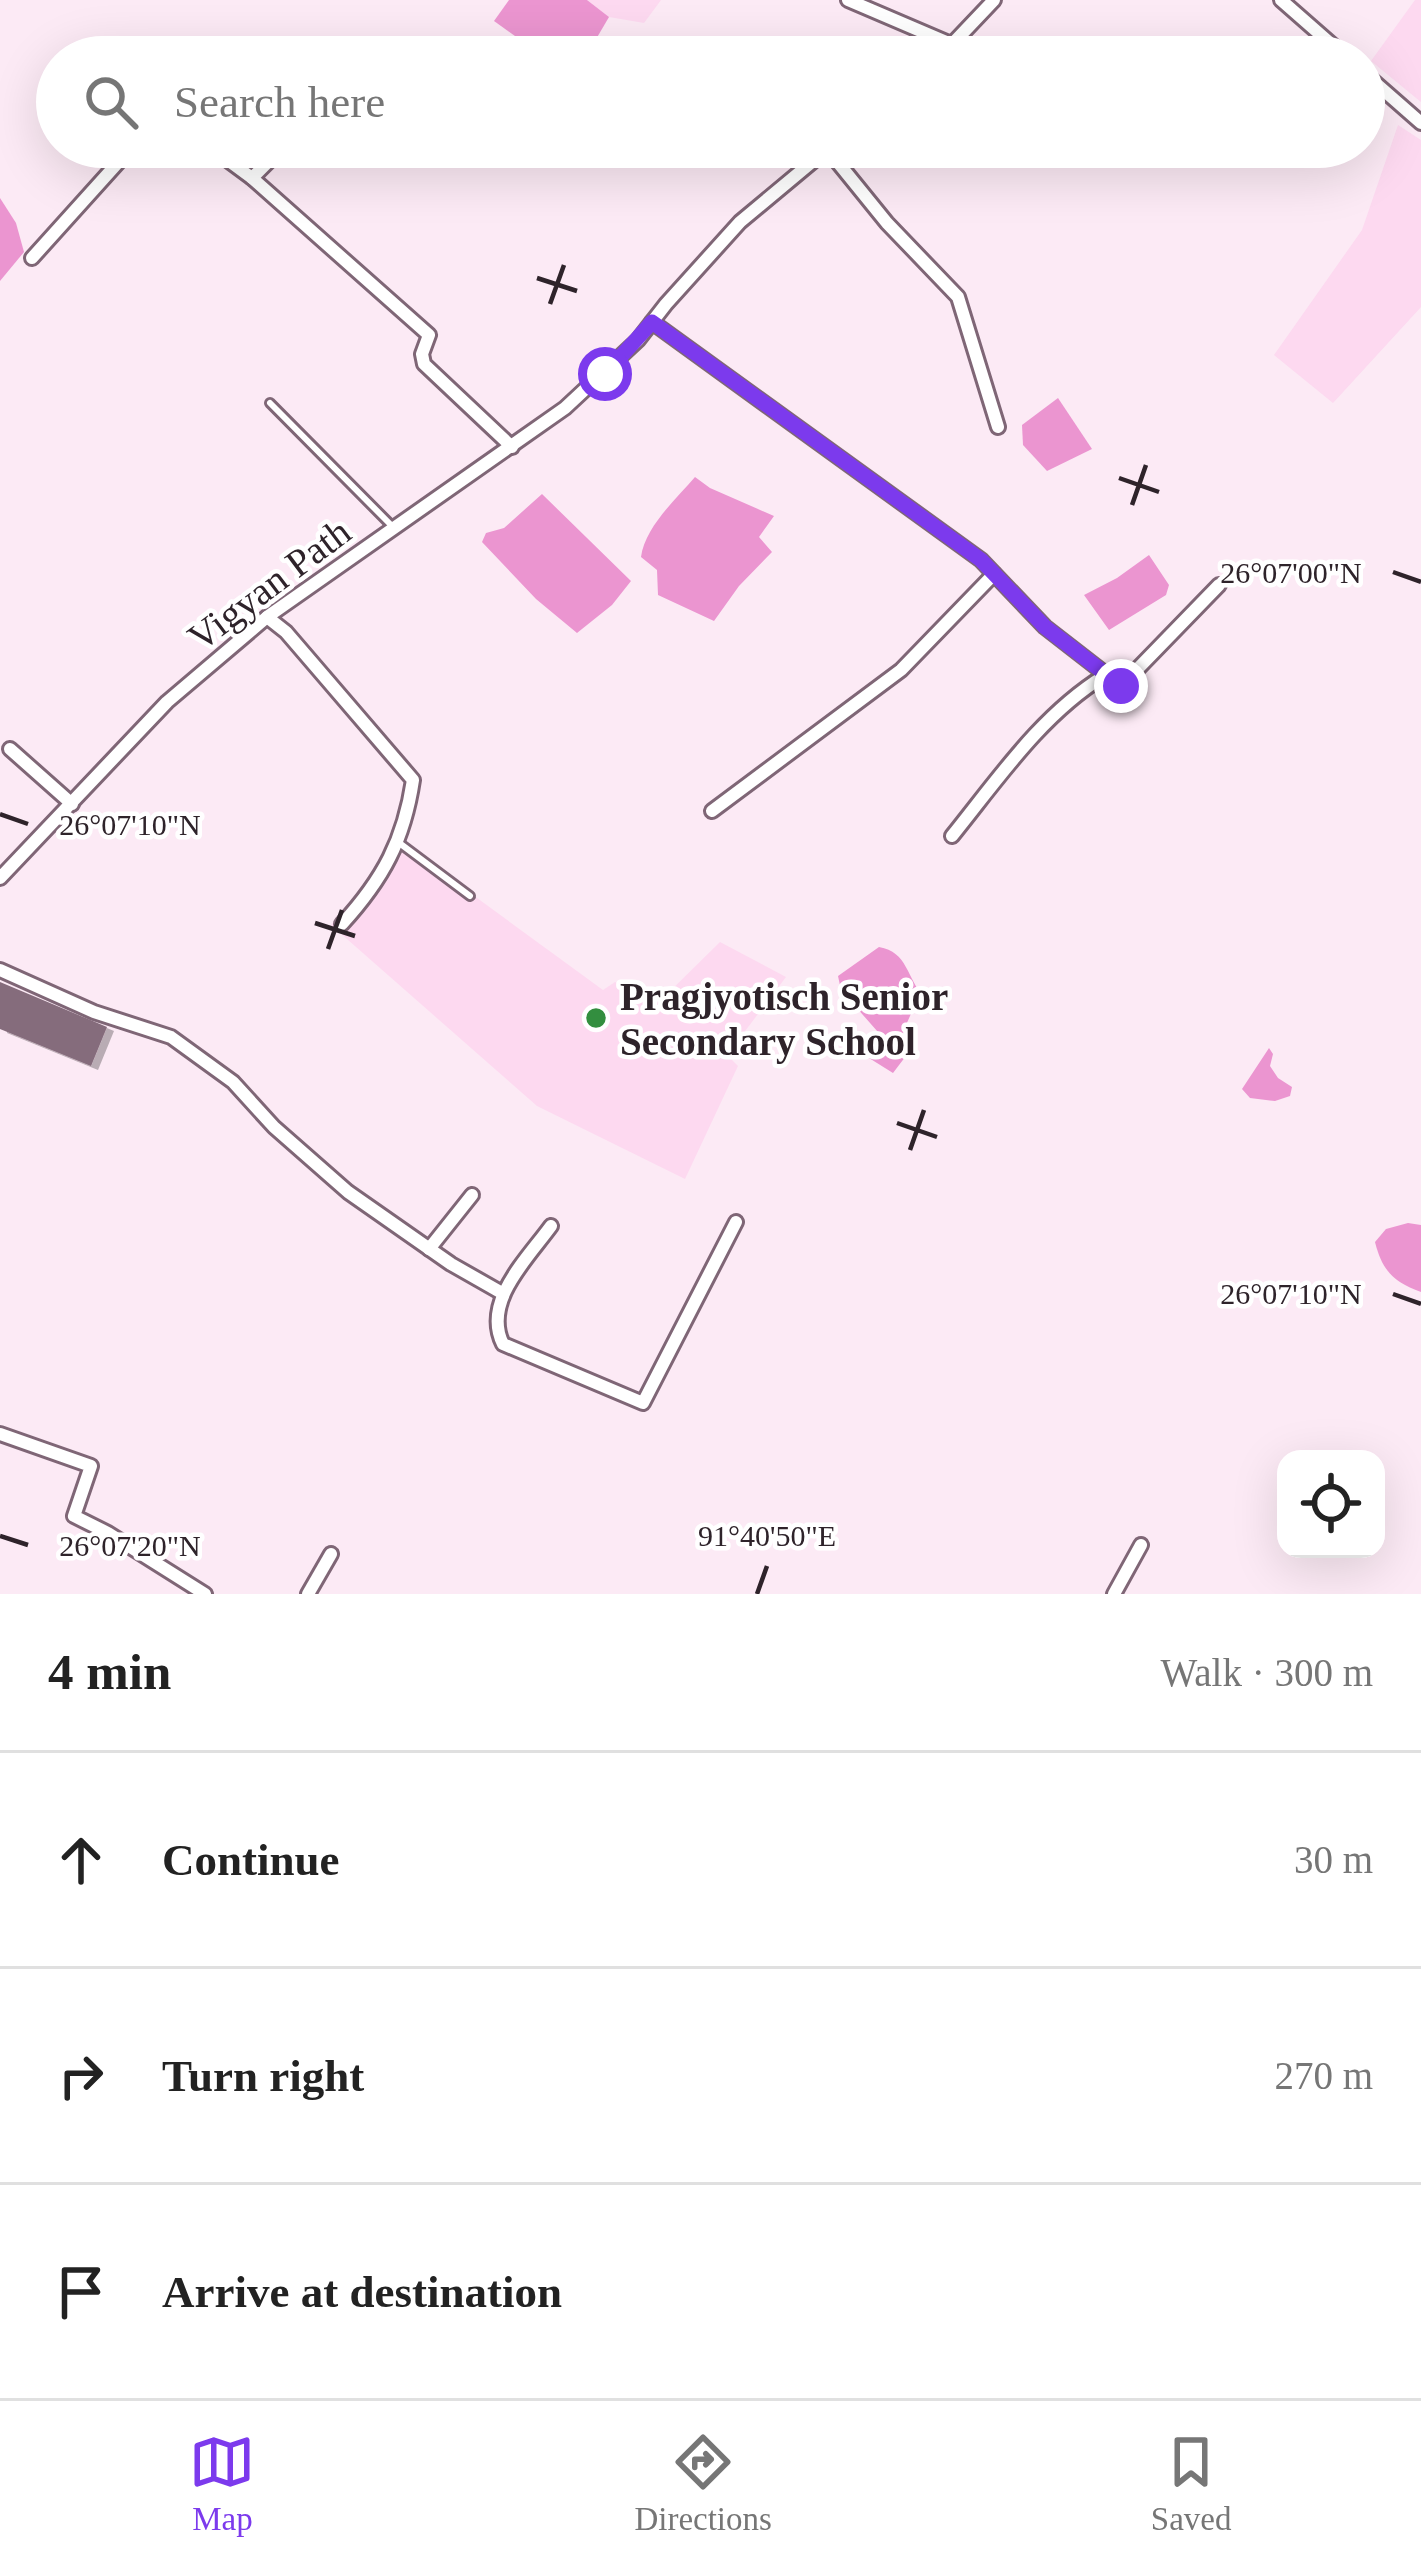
<!DOCTYPE html>
<html lang="en">
<head>
<meta charset="utf-8">
<style>
	body { margin:0; font-family:"Times New Roman",serif; background:#f2f2f2; color:#222 }
	.controls { position:absolute; right:36px; bottom:36px; display:grid; overflow:hidden; border-radius:24px; box-shadow:0 12px 48px #0002 }
	.controls button { width:108px; height:108px; display:grid; place-items:center; padding:0; border:0; border-bottom:3px solid #e0e0e0; background:#fff; color:#222; font:60px sans-serif }
	.stop { position:absolute; width:36px; height:36px; margin:-27px; border:9px solid #7c3aed; border-radius:50%; background:#fff }
	.stop.end { background:#7c3aed; border-color:#fff; box-shadow:0 3px 12px #0008 }
	.list { margin:0; padding:0; list-style:none }
	h2 { display:flex; justify-content:space-between; align-items:center; height:156px; margin:0; padding:0 48px; font-size:51px }
	h2 small { font-size:39px; font-weight:400; color:#767676 }
	.list li { display:grid; grid-template-columns:78px 1fr auto; gap:36px; align-items:center; box-sizing:border-box; height:216px; padding:0 48px; border-top:3px solid #e0e0e0 }
	.list b { display:block; font-size:45px; white-space:nowrap }
	.list em { font-size:39px; font-style:normal; color:#767676 }
	.icon { flex:none; width:66px; height:66px; fill:none; stroke:currentColor; stroke-width:2; stroke-linecap:round; stroke-linejoin:round }
	.map { position:relative; flex:none; width:1421px; height:1594px; overflow:hidden }
	.search { position:absolute; background:#fff; box-shadow:0 12px 48px #0002; left:36px; right:36px; top:36px; height:132px; display:flex; align-items:center; gap:30px; box-sizing:border-box; padding:0 42px; border-radius:66px; color:#767676; font-size:45px }
	.sheet { height:804px; background:#fff }
	nav { display:flex; justify-content:space-around; align-items:center; box-sizing:border-box; height:168px; border-top:3px solid #e0e0e0; background:#fff; font-size:33px; color:#767676 }
	nav a { display:grid; justify-items:center; gap:6px }
	nav .on { color:#7c3aed }
	.map>svg:first-child { display:block }
</style>
</head>
<body>
<div class="map">
<svg width="1421" height="1594" viewBox="0 0 1421 1594">
	<defs>
		<filter id="shadow"><feDropShadow dx="7" dy="4" stdDeviation="0" flood-color="#0004"/></filter>
	</defs>
	<rect width="100%" height="100%" fill="#fceaf5"/>
	<g fill="#fdd9f0">
		<polygon points="587,0 661,0 644,23 609,17"/>
		<polygon points="1415,0 1421,0 1421,102 1371,61"/>
		<polygon points="1398,125 1421,140 1421,307 1333,403 1274,355 1362,230"/>
		<polygon points="392,836 603,990 615,982 657,1004 720,942 786,977 727,1055 738,1066 685,1179 537,1106 331,925 368,881"/>
	</g>
	<g fill="#eb95d0">
		<polygon points="509,0 587,0 609,17 592,46 579,57 544,57 494,21"/>
		<polygon points="0,198 16,223 24,252 0,281"/>
		<polygon points="1058,398 1092,449 1047,471 1023,445 1022,425"/>
		<path d="M695 477 710 488 774 516 759 537 772 552 739 586 714 621 658 595 657 570 641 557C645 527 676 499 695 477Z"/>
		<polygon points="542,494 631,581 612,605 577,633 536,599 482,542 486,533 504,528"/>
		<polygon points="1149,555 1169,585 1166,595 1109,630 1084,595 1117,578"/>
		<path d="M879 947C908 952 906 977 925 999L914 1007 906 1025 915 1044 893 1073 869 1058 885 1040 841 990 838 976Z"/>
		<polygon points="1269,1048 1273,1054 1270,1066 1278,1078 1292,1087 1290,1096 1275,1101 1250,1098 1242,1089"/>
		<path d="M1408 1223 1421 1225V1292C1393 1282 1382 1270 1375 1242L1386 1229Z"/>
	</g>
	<polygon fill="#856c7c" filter="url(#shadow)" points="0,982 107,1027 91,1066 0,1029"/>
	<g fill="none" stroke-linecap="round" stroke-linejoin="round">
		<g stroke="#7f6676" stroke-width="12">
			<g id="service">
				<polyline points="270,403 392,526"/>
				<polyline points="398,842 470,896"/>
			</g>
		</g>
		<g stroke="#7f6676" stroke-width="18">
			<g id="minor">
				<polyline points="848,0 951,44"/>
				<polyline points="1281,0 1346,57"/>
				<polyline points="940,57 994,0"/>
				<polyline points="1364,73 1421,123"/>
				<polyline points="210,147 252,178 429,335 422,354 424,364 512,447"/>
				<polyline points="827,149 887,223 958,297 998,427"/>
				<polyline points="252,178 283,147"/>
				<polyline points="32,258 132,147"/>
				<polyline points="652,322 981,560 1045,627 1121,686 1219,585"/>
				<path d="M267 617 286 632 413 780C404 840 383 879 342 924"/>
				<polyline points="10,749 72,804"/>
				<polyline points="712,811 901,670 994,574"/>
				<path d="M952 836C998 779 1041 715 1104 676"/>
				<polyline points="0,878 167,702 267,617 565,408 638,340 666,304 740,222 830,147"/>
				<polyline points="0,970 94,1012 171,1037 233,1082 274,1127 348,1192 451,1264 502,1293"/>
				<path d="M551 1226C527 1259 482 1302 503 1344L643 1403 736 1222"/>
				<polyline points="429,1249 472,1195"/>
				<polyline points="0,1434 91,1466 74,1516 108,1533 205,1594"/>
				<polyline points="308,1594 331,1554"/>
				<polyline points="1114,1594 1141,1545"/>
			</g>
		</g>
		<use href="#service" stroke="#fff" stroke-width="6"/>
		<use href="#minor" stroke="#fff" stroke-width="12"/>
	</g>
	<g fill="none" stroke-linecap="round" stroke-linejoin="round">
		<polyline stroke="#7c3aed" stroke-width="15" points="605,374 652,322 981,560 1045,627 1121,686"/>
	</g>
	<path fill="none" stroke="#2e232a" stroke-width="4.5" d="M537 278 577 291M550 304 564 265M1119 478 1159 492M1132 505 1146 465M1393 572 1421 582M0 814 28 824M315 923 355 936M328 949 342 910M897 1123 937 1137M910 1150 924 1110M1393 1294 1421 1304M0 1536 28 1545M757 1594 767 1566"/>
	<circle fill="#338e3f" stroke="#fff" stroke-width="4.5" cx="596" cy="1018" r="12"/>
	<g text-anchor="middle" dominant-baseline="central" stroke-width="9" stroke-linejoin="round" paint-order="stroke">
		<g font-size="39" fill="#2e232a" stroke="#fff">
			<text transform="translate(269 584) rotate(-37)">Vigyan Path</text>
		</g>
		<g font-size="39" font-weight="bold" fill="#2e232a" stroke="#fff" text-anchor="start">
			<text x="620" y="996">Pragjyotisch Senior<tspan x="620" dy="45">Secondary School</tspan></text>
		</g>
	</g>
	<g font-size="30" text-anchor="middle" fill="#2e232a" stroke="#fff" stroke-width="9" stroke-linejoin="round" paint-order="stroke">
		<text x="1291" y="583">26°07'00"N</text>
		<text x="130" y="835">26°07'10"N</text>
		<text x="1291" y="1304">26°07'10"N</text>
		<text x="767" y="1546">91°40'50"E</text>
		<text x="130" y="1556">26°07'20"N</text>
	</g>
</svg>
<div class="controls">
<button><svg class="icon" aria-label="locate" viewBox="0 0 24 24"><circle cx="12" cy="12" r="6"/><path d="M12 2v4M12 18v4M2 12h4M18 12h4"/></svg></button>
</div>
<div class="stop" style="left:605px;top:374px"></div>
<div class="stop end" style="left:1121px;top:686px"></div>
<div class="search"><svg class="icon" aria-label="search" viewBox="0 0 24 24"><circle cx="10" cy="10" r="6"/><path d="M15 15l6 6"/></svg>Search here</div>
</div>
<section class="sheet">
<h2>4 min<small>Walk · 300 m</small></h2>
<ul class="list">
<li><svg class="icon" aria-label="ahead" viewBox="0 0 24 24"><path d="M12 20V5M6 11l6-6 6 6"/></svg><div><b>Continue</b></div><em>30 m</em></li>
<li><svg class="icon" aria-label="right" viewBox="0 0 24 24"><path d="M7 20v-9h11M14 6l5 5-5 5"/></svg><div><b>Turn right</b></div><em>270 m</em></li>
<li><svg class="icon" aria-label="arrive" viewBox="0 0 24 24"><path d="M6 21V4h12l-3 4 3 4H6"/></svg><div><b>Arrive at destination</b></div></li>
</ul>
</section>
<nav>
<a class="on"><svg class="icon" aria-label="map" viewBox="0 0 24 24"><path d="M3 6l6-2 6 2 6-2v14l-6 2-6-2-6 2zM9 4v14M15 6v14"/></svg>Map</a>
<a><svg class="icon" aria-label="directions" viewBox="0 0 24 24"><path d="M12 3l9 9-9 9-9-9zM9 14v-3h6M13 9l2 2-2 2"/></svg>Directions</a>
<a><svg class="icon" aria-label="saved" viewBox="0 0 24 24"><path d="M7 4h10v16l-5-4-5 4z"/></svg>Saved</a>
</nav>
</body>
</html>
